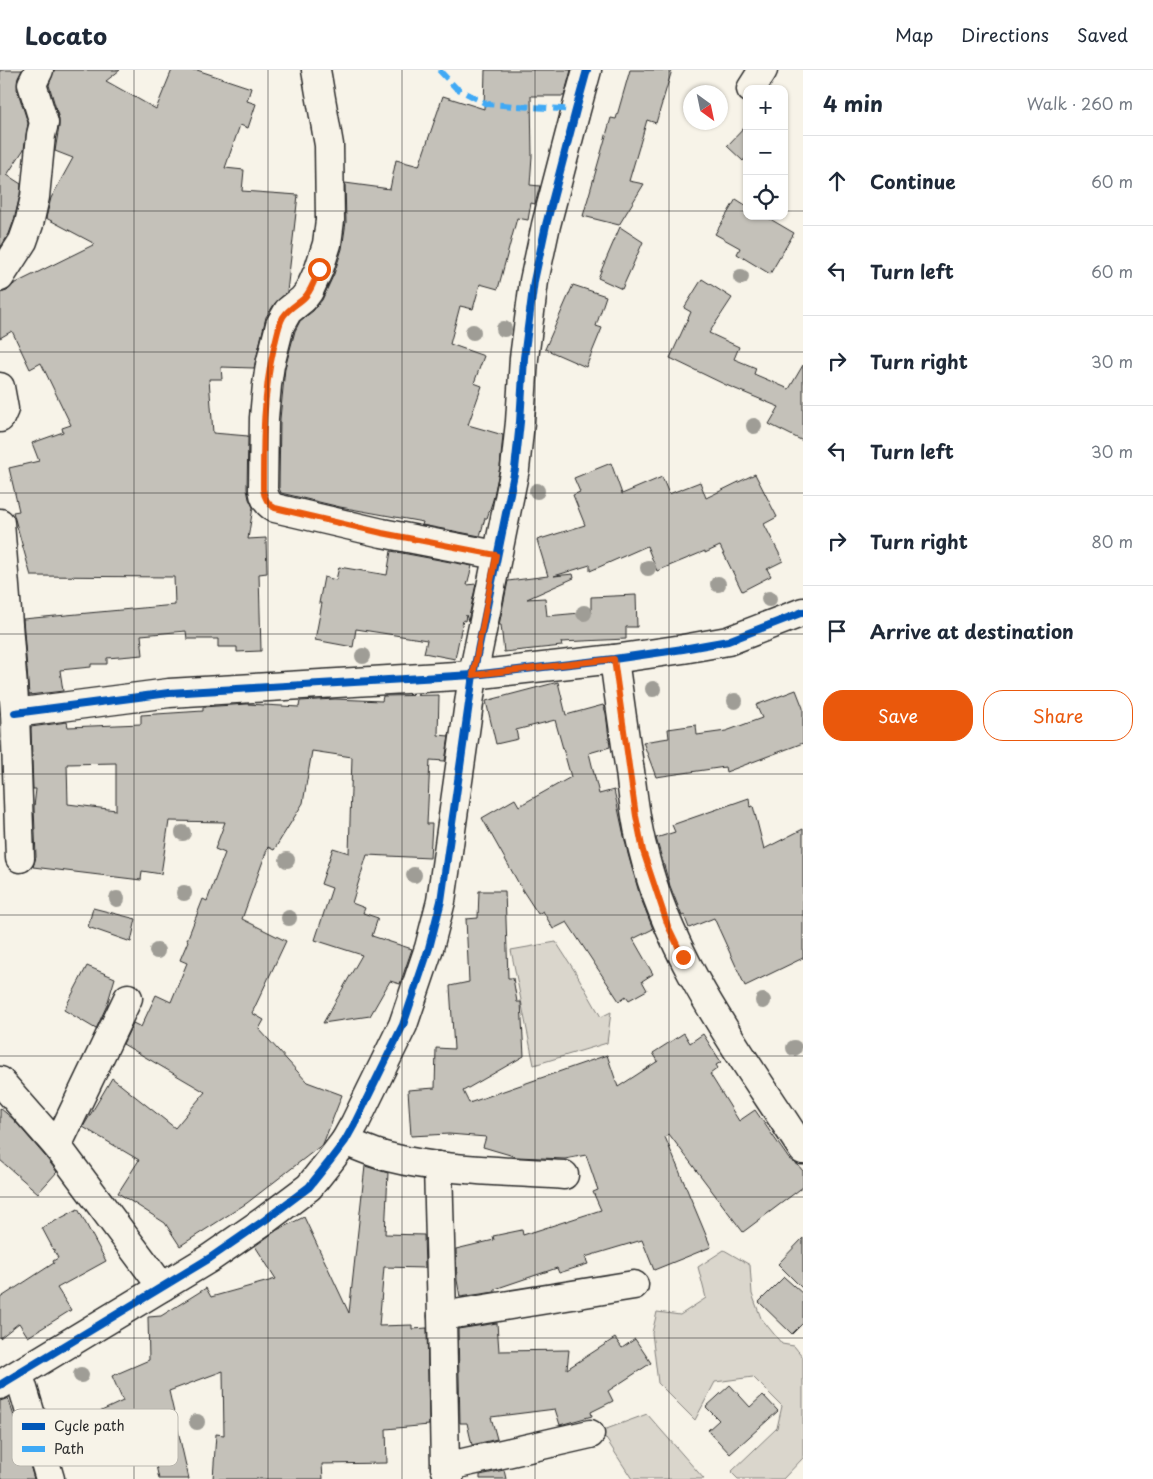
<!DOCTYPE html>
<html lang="en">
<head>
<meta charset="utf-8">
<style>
	body { margin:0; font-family:"Playpen Sans",sans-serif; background:#f2f2f3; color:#1f2937 }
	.controls { position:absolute; right:15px; top:15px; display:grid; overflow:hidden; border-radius:10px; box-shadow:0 1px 4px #0004 }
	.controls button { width:45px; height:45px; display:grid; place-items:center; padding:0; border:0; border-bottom:1px solid #e0e1e3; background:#fff; color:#1f2937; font:25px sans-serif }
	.compass { position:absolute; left:683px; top:15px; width:45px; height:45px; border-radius:50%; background:#fff; box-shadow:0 1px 4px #0004; rotate:147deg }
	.stop { position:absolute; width:15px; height:15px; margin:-11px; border:4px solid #ea580c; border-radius:50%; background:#fff }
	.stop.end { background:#ea580c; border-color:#fff; box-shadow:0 1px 5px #0008 }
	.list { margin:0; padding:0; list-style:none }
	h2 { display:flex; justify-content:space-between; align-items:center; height:65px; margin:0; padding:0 20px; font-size:21px }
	h2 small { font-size:16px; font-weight:400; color:#747a83 }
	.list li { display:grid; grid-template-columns:32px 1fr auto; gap:15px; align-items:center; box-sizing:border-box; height:90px; padding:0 20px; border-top:1px solid #e0e1e3 }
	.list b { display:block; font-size:19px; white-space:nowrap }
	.list em { font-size:16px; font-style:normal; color:#747a83 }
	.actions { display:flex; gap:10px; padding:15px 20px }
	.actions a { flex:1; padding:11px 0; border:1px solid #ea580c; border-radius:20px; text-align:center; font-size:18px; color:#ea580c }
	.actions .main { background:#ea580c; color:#fff }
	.icon { flex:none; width:28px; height:28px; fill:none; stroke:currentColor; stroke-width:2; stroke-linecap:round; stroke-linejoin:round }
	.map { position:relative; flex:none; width:803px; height:1409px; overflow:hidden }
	header { display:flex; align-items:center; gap:30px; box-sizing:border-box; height:70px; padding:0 25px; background:#fff; border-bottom:1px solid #e0e1e3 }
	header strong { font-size:24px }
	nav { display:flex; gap:28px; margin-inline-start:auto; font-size:18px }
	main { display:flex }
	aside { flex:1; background:#fff }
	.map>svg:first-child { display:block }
</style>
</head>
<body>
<header>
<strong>Locato</strong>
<nav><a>Map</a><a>Directions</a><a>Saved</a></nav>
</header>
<main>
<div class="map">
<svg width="803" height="1409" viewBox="0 0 803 1409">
	<rect width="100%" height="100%" fill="#f7f3e8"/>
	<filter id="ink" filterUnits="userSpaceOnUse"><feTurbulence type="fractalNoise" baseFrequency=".02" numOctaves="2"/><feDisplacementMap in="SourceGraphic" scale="10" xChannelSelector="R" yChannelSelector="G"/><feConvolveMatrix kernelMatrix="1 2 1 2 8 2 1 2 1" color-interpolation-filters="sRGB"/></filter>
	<g filter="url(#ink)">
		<g fill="#dad6cc" stroke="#82807c">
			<polygon points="556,872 576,903 601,947 611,942 607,973 534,995 511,880"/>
			<polygon points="724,1180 750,1195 752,1224 761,1248 782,1274 794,1276 803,1287 803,1388 783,1409 738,1409 731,1402 777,1358 782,1336 753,1307 715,1312 695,1350 658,1313 652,1263 657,1242 680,1245 706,1228 698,1197"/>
			<polygon points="647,1344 704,1409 632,1409 601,1361"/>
		</g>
		<g fill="#c4c1b9" stroke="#2b2b2b" fill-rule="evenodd">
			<polygon points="0,0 22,0 18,8 17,19 28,53 24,79 7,105 21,114 20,125 14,150 9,164 0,178"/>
			<polygon points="54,0 120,0 106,11 156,39 172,0 197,0 251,18 247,31 256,34 248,58 240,55 225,98 244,100 242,121 298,125 287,222 275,233 266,247 254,298 221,297 222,309 209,309 213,363 248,366 247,419 249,429 253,437 248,469 266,468 267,503 259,504 261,581 237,582 237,577 218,577 218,569 187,569 186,561 141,565 143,585 107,588 107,594 91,594 91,597 60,600 63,621 29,625 23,549 175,535 174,507 31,506 13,442 19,441 9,398 39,391 32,373 63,362 62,358 71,355 41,293 30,299 12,261 0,268 0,223 7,221 14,214 95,174 46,148 51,128 73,88 55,81 59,57 59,49 49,15"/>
			<polygon points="485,0 571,0 564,26 531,26 532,86 530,115 540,116 535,134 531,133 528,150 517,148 498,219 480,214 473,239 460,236 450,274 484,286 474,313 482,316 468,355 503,365 500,397 493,430 487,448 485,448 480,466 422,455 423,452 340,437 281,423 279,418 280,349 285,298 295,261 300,251 313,241 322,230 334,204 342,179 346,152 345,113 390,119 396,90 419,96 443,26 484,39"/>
			<polygon points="630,0 672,0 656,53 647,50 629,111 644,114 619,155 583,146 611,48 616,49"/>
			<polygon points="747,55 747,86 743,91 727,76"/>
			<polygon points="736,129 747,136 747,146 765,146 794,163 770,204 737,184 740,178 715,164"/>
			<polygon points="620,157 643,172 622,219 598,208"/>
			<polygon points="702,209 732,228 709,263 739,277 734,289 756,298 754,304 789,319 803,295 803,371 769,354 779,337 726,315 670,288 691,242 684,238"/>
			<polygon points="573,215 606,226 596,256 602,258 586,297 545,279"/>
			<polygon points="611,393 622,424 662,407 669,424 700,412 706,428 755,404 777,447 764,454 783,491 767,499 771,506 742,521 720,476 705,483 705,481 657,501 647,476 590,501 590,495 554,506 573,504 574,508 527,529 545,528 547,546 591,542 591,527 636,525 637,557 626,557 626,569 561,572 562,576 504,582 501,555 499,555 508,511 548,506 537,470 585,455 573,425 580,422 574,408"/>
			<polygon points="391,481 472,496 467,515 476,514 468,551 466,545 465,551 463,550 455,589 424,583 427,570 356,559 353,577 315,570 322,533 319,533 324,507 336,510 339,497 387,505"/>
			<polygon points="558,612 566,645 603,635 606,643 610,677 589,683 599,724 614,720 628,784 640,826 653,859 633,869 653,904 642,911 647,920 629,930 626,926 619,931 567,852 553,859 543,841 538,844 523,821 482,748 515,729 519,736 571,707 555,650 516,660 518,669 496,674 486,631"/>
			<polygon points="796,620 803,638 803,673 726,702 725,697 656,707 643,672 669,668 668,659 696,655 697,665 726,661 762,648 756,635"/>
			<path d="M439 625 438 665 449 666 445 691 430 690 427 754H432L430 788 367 785 352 833 365 838 363 843 378 848 372 866 412 879 400 914 390 911 370 946 323 953 362 885 315 870 332 818 321 814 333 778 349 783 352 687 312 681 303 733 274 780 268 777 242 849 286 871 252 943 264 950 259 959 307 1012 342 1025 323 1074 247 1133 180 1176 165 1153 118 1123 139 1090 83 1057 112 1008 175 1058 205 1022 123 974 133 953 141 957 156 925 171 932 187 893 180 890 188 871 187 870 203 829 207 831 225 783 215 779 225 752 169 751 161 804 142 801 141 810 33 797 36 787 34 737 36 719H33L31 657 67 652 68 657 141 654V645L203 641V637L247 634 299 637 300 631 335 629 382 631 383 626ZM116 693V740L68 734 67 694Z"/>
			<polygon points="749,728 750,737 753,736 764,779 803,759 803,888 745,916 714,848 689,858 684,845 682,846 670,816 656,768 675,762 672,755"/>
			<polygon points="479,821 505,821 508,908 513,908 517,932 521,932 524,986 463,1021 469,1033 607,985 618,1017 658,991 653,983 684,963 690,973 703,964 721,992 716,995 718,998 710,1004 739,1051 755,1040 789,1089 798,1095 803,1101 803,1117 743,1162 669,1064 665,1067 711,1177 654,1200 642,1170 585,1187 588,1194 559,1203 557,1198 495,1219 495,1222 460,1227 457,1210 456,1179 494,1170 493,1166 522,1160 523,1165 601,1140 593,1122 598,1120 586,1085 565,1089 517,1087 483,1077 486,1067 449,1064 411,1066 408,1020 435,1018 436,978 454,979 450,916 469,912 466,849 478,848"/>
			<polygon points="93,838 136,849 131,872 88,857"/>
			<polygon points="87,896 115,908 107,935 96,959 64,940"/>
			<polygon points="0,1038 13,1049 45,1086 57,1102 38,1123 0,1090"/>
			<polygon points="365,1096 388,1103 385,1164 424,1165 425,1198 384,1197 379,1256 412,1255 412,1259 427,1258 429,1355 386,1359 387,1393 322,1394 323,1409 213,1409 216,1364 224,1365 223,1301 169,1321 189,1409 159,1409 147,1355 70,1392 56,1362 123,1331 112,1306 149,1290 148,1247 161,1246 206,1218 211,1227 276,1209 255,1176 277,1160 304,1147 349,1243"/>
			<polygon points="78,1139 106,1191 57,1218 71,1240 28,1267 19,1253 0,1268 0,1228 54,1193 53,1191 58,1188 42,1158"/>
			<polygon points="803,1168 803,1219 778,1194"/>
			<polygon points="784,1207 803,1224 803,1253 792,1264 759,1232"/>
			<polygon points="497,1253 499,1281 569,1280 567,1299 615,1268 622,1278 635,1269 651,1293 608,1321 613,1331 591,1342 592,1346 560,1355 555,1339 491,1347 497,1369 472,1375 467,1353 460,1353 458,1259"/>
			<polygon points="730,1315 750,1337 763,1325 778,1341 730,1384 708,1360 719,1350 706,1337"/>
			<polygon points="8,1328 29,1392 34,1409 0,1409 0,1331"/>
			<polygon points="504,1400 506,1409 480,1409 480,1405"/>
		</g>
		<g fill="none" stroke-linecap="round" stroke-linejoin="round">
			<g stroke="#2b2b2b" stroke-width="31">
				<g id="minor">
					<path d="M316 0 329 75 330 150 327 174 319 199 309 221 303 229 288 241 280 255 270 295 267 315 264 348 263 419C264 427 267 434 275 438L382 463 496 485"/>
					<polyline points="751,19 763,0"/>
					<polyline points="0,207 23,171 29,154 35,127 41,65 44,53 32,14 39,0"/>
					<polyline points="0,317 4,339 0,348"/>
					<polyline points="0,453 15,643 20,788"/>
					<path d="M614 589C619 626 624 664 630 701 633 728 636 754 643 780 670 892 742 985 803 1080"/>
					<polyline points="15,643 169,623 473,605 614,589 683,579 728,571 803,542"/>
					<polyline points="0,1011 57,1076 162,1217"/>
					<path d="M345 1071C359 1077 373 1083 388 1087 443 1101 507 1101 564 1105"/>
					<polyline points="57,1076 128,928"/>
					<polyline points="438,1096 442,1246 634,1215"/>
					<polyline points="442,1246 445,1397 449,1409"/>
					<polyline points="19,1305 50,1409"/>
					<polyline points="0,1315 210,1188 265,1150 309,1117 329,1092 345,1071 355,1053 403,955 429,878 441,831 473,605 515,399 520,352 524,288 534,211 546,155 576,40 587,0"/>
					<polyline points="445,1397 590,1364"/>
				</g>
			</g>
			<use href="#minor" stroke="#f7f3e8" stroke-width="28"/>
			<polyline stroke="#3fa9f5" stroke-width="6" stroke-dasharray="12 6" stroke-linecap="butt" points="439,0 456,18 487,34 576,40"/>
			<g stroke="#f7f3e8" stroke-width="11">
				<g id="cycleway">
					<polyline points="15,643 169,623 473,605 614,589 683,579 728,571 803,542"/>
					<polyline points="0,1315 210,1188 265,1150 309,1117 329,1092 345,1071 355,1053 403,955 429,878 441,831 473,605 515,399 520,352 524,288 534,211 546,155 576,40 587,0"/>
				</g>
			</g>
			<use href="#cycleway" stroke="#0057b8" stroke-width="8"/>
		</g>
		<g fill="#9f9d96">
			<circle cx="741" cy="207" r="8"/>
			<circle cx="504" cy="259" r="8"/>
			<circle cx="473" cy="262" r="8"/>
			<circle cx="754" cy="356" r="8"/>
			<circle cx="537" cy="421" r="8"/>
			<circle cx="648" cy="498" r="8"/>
			<circle cx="718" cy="514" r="8"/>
			<circle cx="769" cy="529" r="8"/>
			<circle cx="584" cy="543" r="8"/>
			<circle cx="363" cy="586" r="8"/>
			<circle cx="653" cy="619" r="8"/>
			<circle cx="735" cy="631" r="8"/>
			<circle cx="183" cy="763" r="8"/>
			<circle cx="287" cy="790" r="8"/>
			<circle cx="414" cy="805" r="8"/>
			<circle cx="184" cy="823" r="8"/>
			<circle cx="117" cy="829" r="8"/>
			<circle cx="289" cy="848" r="8"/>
			<circle cx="157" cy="881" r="8"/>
			<circle cx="763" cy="931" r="8"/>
			<circle cx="794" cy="978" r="8"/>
			<circle cx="81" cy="1305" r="8"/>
			<circle cx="197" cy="1352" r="8"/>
		</g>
	</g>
	<g fill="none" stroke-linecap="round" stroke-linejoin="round" filter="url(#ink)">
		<path stroke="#ea580c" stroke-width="6" d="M319 199C315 209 311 222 303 229 296 235 288 239 283 247 278 256 277 267 274 277 263 324 263 371 263 419 264 427 267 434 275 438L382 463 496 485 473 605 614 589 636 746 643 781 668 856 683 887"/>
	</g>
	<path fill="none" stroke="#2b2b2b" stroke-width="1" stroke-opacity="0.55" d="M134 0V1409M268 0V1409M402 0V1409M535 0V1409M669 0V1409M0 141H747M784 141H803M0 282H803M0 423H803M0 564H803M0 704H803M0 845H803M0 986H803M0 1127H803M0 1268H803"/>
	<rect x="12" y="1339" width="166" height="57" rx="8" fill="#f7f3e8" stroke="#bab7af" stroke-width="1"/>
	<rect x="22" y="1353" width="23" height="7" fill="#0057b8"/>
	<rect x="22" y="1376" width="23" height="6" fill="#3fa9f5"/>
	<g font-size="14" fill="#2b2b2b">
		<text x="54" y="1361">Cycle path</text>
		<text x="54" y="1384">Path</text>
	</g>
</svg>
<div class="controls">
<button>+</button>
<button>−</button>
<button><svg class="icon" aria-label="locate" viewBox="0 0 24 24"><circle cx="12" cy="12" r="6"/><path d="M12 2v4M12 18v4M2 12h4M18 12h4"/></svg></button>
</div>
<svg class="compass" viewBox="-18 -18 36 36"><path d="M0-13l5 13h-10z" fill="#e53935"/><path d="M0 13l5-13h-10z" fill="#747a83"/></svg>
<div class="stop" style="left:319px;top:199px"></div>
<div class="stop end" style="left:683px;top:887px"></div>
</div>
<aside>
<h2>4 min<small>Walk · 260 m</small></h2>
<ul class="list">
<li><svg class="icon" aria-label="ahead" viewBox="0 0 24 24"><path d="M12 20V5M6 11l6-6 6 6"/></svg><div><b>Continue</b></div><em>60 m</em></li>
<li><svg class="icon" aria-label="left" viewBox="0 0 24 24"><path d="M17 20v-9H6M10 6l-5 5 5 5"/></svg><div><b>Turn left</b></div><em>60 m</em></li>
<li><svg class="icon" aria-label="right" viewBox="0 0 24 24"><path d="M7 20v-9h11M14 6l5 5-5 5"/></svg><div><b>Turn right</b></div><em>30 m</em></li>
<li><svg class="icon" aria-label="left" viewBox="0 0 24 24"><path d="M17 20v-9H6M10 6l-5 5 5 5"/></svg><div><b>Turn left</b></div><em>30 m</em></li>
<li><svg class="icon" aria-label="right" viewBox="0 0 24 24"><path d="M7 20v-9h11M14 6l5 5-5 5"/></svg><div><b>Turn right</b></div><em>80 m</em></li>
<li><svg class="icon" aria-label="arrive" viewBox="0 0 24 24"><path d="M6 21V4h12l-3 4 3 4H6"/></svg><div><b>Arrive at destination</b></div></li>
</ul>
<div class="actions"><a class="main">Save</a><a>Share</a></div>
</aside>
</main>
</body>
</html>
